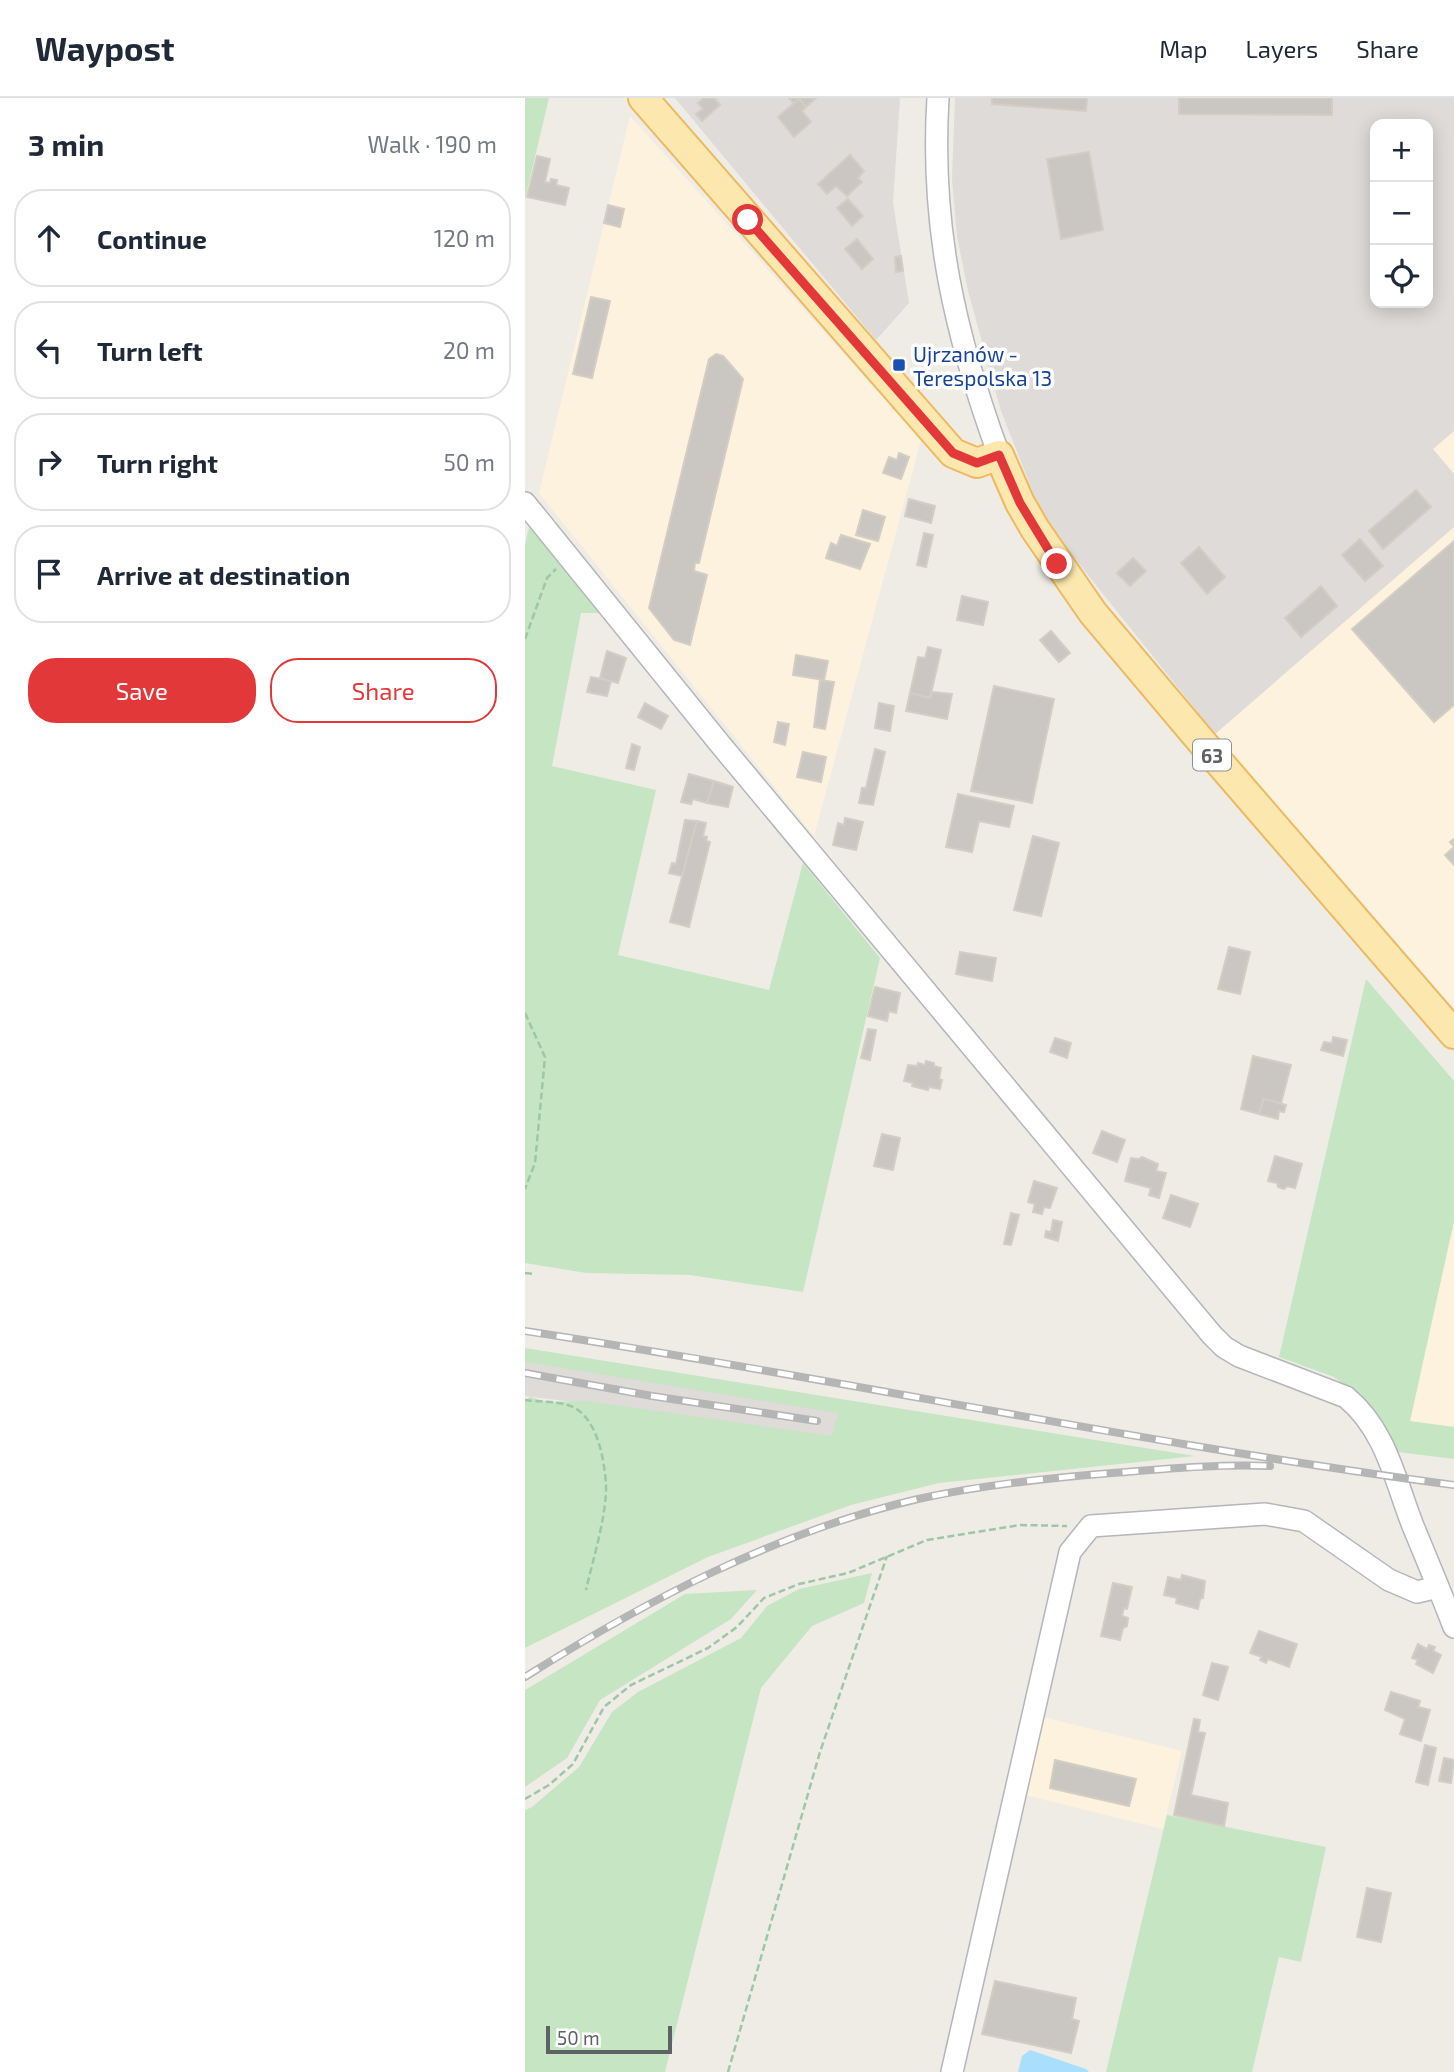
<!DOCTYPE html>
<html lang="en">
<head>
<meta charset="utf-8">
<style>
	body { margin:0; font-family:"Exo 2",sans-serif; background:#f2f2f3; color:#1f2937 }
	.controls { position:absolute; right:21px; top:21px; display:grid; overflow:hidden; border-radius:14px; box-shadow:0 4px 18px #0003 }
	.controls button { width:63px; height:63px; display:grid; place-items:center; padding:0; border:0; border-bottom:2px solid #e0e1e3; background:#fff; color:#1f2937; font:35px sans-serif }
	.scale { position:absolute; left:21px; bottom:18px; width:126px; box-sizing:border-box; padding-left:7px; border:4px solid #5d6265; border-top:0; font-size:19px; line-height:24px; white-space:nowrap; color:#5d6265; -webkit-text-stroke:5px #fff; paint-order:stroke }
	.stop { position:absolute; width:21px; height:21px; margin:-16px; border:5px solid #e3383a; border-radius:50%; background:#fff }
	.stop.end { background:#e3383a; border-color:#fff; box-shadow:0 2px 7px #0008 }
	.list { margin:0; padding:0; list-style:none }
	h2 { display:flex; justify-content:space-between; align-items:center; height:91px; margin:0; padding:0 28px; font-size:30px }
	h2 small { font-size:23px; font-weight:400; color:#747a83 }
	.list li { display:grid; grid-template-columns:46px 1fr auto; gap:21px; align-items:center; box-sizing:border-box; height:98px; margin:0 14px 14px; padding:0 14px; border:2px solid #e0e1e3; border-radius:28px }
	.list b { display:block; font-size:26px; white-space:nowrap }
	.list em { font-size:23px; font-style:normal; color:#747a83 }
	.actions { display:flex; gap:14px; padding:21px 28px }
	.actions a { flex:1; padding:16px 0; border:2px solid #e3383a; border-radius:28px; text-align:center; font-size:24px; color:#e3383a }
	.actions .main { background:#e3383a; color:#fff }
	.icon { flex:none; width:38px; height:38px; fill:none; stroke:currentColor; stroke-width:2; stroke-linecap:round; stroke-linejoin:round }
	.map { position:relative; flex:none; width:929px; height:1974px; overflow:hidden }
	header { display:flex; align-items:center; gap:42px; box-sizing:border-box; height:98px; padding:0 35px; background:#fff; border-bottom:2px solid #e0e1e3 }
	header strong { font-size:33px }
	nav { display:flex; gap:38px; margin-inline-start:auto; font-size:24px }
	main { display:flex }
	aside { flex:1; background:#fff }
	.map>svg:first-child { display:block }
</style>
</head>
<body>
<header>
<strong>Waypost</strong>
<nav><a>Map</a><a>Layers</a><a>Share</a></nav>
</header>
<main>
<aside>
<h2>3 min<small>Walk · 190 m</small></h2>
<ul class="list">
<li><svg class="icon" aria-label="ahead" viewBox="0 0 24 24"><path d="M12 20V5M6 11l6-6 6 6"/></svg><div><b>Continue</b></div><em>120 m</em></li>
<li><svg class="icon" aria-label="left" viewBox="0 0 24 24"><path d="M17 20v-9H6M10 6l-5 5 5 5"/></svg><div><b>Turn left</b></div><em>20 m</em></li>
<li><svg class="icon" aria-label="right" viewBox="0 0 24 24"><path d="M7 20v-9h11M14 6l5 5-5 5"/></svg><div><b>Turn right</b></div><em>50 m</em></li>
<li><svg class="icon" aria-label="arrive" viewBox="0 0 24 24"><path d="M6 21V4h12l-3 4 3 4H6"/></svg><div><b>Arrive at destination</b></div></li>
</ul>
<div class="actions"><a class="main">Save</a><a>Share</a></div>
</aside>
<div class="map">
<svg width="929" height="1974" viewBox="0 0 929 1974">
	<rect width="100%" height="100%" fill="#efece6"/>
	<g fill="#fdf2dd">
		<polygon points="105,18 396,342 289,738 14,395"/>
		<polygon points="929,333 929,376 907,351"/>
		<polygon points="929,429 929,910 690,636"/>
		<polygon points="929,1123 929,1329 885,1324"/>
		<polygon points="518,1619 657,1653 638,1731 500,1697"/>
	</g>
	<g fill="#dedbd8" fill-rule="evenodd">
		<polygon points="150,0 375,0 368,105 384,205 351,242"/>
		<path d="M430 0H929V333L908 351 929 376V429L690 636 519 422 476 313 443 193 432 138 427 81ZM850 26H903V205H850Z"/>
		<polygon points="0,1253 317,1305 309,1346 121,1313 0,1298"/>
	</g>
	<g fill="#c6e5c3">
		<polygon points="0,0 24,0 0,101"/>
		<polygon points="4,429 77,515 56,515 27,668 131,692 93,857 244,892 278,765 355,860 278,1194 165,1177 61,1175 0,1165 0,447"/>
		<polygon points="841,881 929,983 929,1123 885,1323 929,1329 929,1361 873,1354 842,1304 809,1279 754,1259"/>
		<polygon points="0,1250 670,1358 414,1385 326,1407 183,1459 0,1550 0,1302 5,1299 23,1304 61,1303 307,1338 313,1315 0,1264"/>
		<polygon points="347,1475 339,1505 287,1528 236,1590 140,1974 0,1974 0,1712 7,1709 54,1669 87,1614 113,1594 216,1540 242,1508 274,1491"/>
		<polygon points="232,1492 206,1521 75,1602 42,1660 0,1689 0,1592 160,1496"/>
		<polygon points="642,1717 801,1749 776,1864 754,1859 727,1974 581,1974"/>
	</g>
	<polygon fill="#a9dffc" points="505,1952 561,1971 564,1974 493,1974 497,1958"/>
	<g fill="#cac7c2" stroke="#d4cdc4" stroke-width="2">
		<polygon points="179,0 189,0 195,7 177,23 171,16 178,11 173,5"/>
		<polygon points="264,0 291,0 281,9 274,1 269,6"/>
		<polygon points="467,0 562,0 561,13 467,6"/>
		<polygon points="654,0 807,0 807,17 654,16"/>
		<polygon points="274,1 281,9 277,13 286,24 269,39 253,19"/>
		<polygon points="564,54 578,132 536,141 522,61"/>
		<polygon points="325,57 339,73 333,80 337,84 322,98 311,88 302,96 293,86"/>
		<polygon points="12,58 25,61 20,84 25,85 26,81 32,82 31,87 44,90 40,107 2,99"/>
		<polygon points="323,101 338,118 327,128 312,110"/>
		<polygon points="83,107 99,111 95,129 79,125"/>
		<polygon points="332,141 348,161 337,171 320,151"/>
		<polygon points="376,158 378,173 371,174 370,159"/>
		<polygon points="66,199 85,203 67,280 48,276"/>
		<polygon points="191,256 198,258 218,281 174,465 170,465 169,473 182,477 165,547 149,542 124,510 184,261"/>
		<polygon points="374,355 384,359 376,381 358,375 364,359 372,362"/>
		<polygon points="891,392 906,409 858,451 844,433"/>
		<polygon points="384,401 410,408 406,425 380,418"/>
		<polygon points="338,412 360,419 353,443 331,437"/>
		<polygon points="399,435 408,437 401,469 392,467"/>
		<polygon points="316,437 345,446 335,471 301,460 306,445 312,448"/>
		<polygon points="835,441 858,468 840,483 817,457"/>
		<polygon points="929,443 929,607 909,624 827,531"/>
		<polygon points="674,449 700,479 682,496 656,465"/>
		<polygon points="608,460 621,473 605,488 592,475"/>
		<polygon points="796,488 812,508 776,539 760,520"/>
		<polygon points="437,498 463,504 458,527 432,522"/>
		<polygon points="526,533 545,555 534,564 515,542"/>
		<polygon points="403,549 416,552 405,600 385,595 393,559 400,560"/>
		<polygon points="82,553 101,560 93,585 75,580"/>
		<polygon points="271,557 303,563 299,582 268,577"/>
		<polygon points="66,579 86,583 82,598 62,594"/>
		<polygon points="295,582 309,584 300,631 289,629"/>
		<polygon points="469,588 529,601 507,705 446,693"/>
		<polygon points="407,594 427,596 422,621 381,613 385,595 405,600"/>
		<polygon points="120,605 143,618 136,631 113,619"/>
		<polygon points="354,605 369,608 365,633 350,630"/>
		<polygon points="253,624 264,626 260,647 249,644"/>
		<polygon points="107,646 115,649 109,672 101,670"/>
		<polygon points="350,651 360,654 348,707 334,705 337,690 341,690"/>
		<polygon points="278,654 301,659 296,684 272,679"/>
		<polygon points="164,676 189,683 182,705 168,701 166,706 156,704"/>
		<polygon points="189,683 208,689 203,709 182,705"/>
		<polygon points="433,696 489,708 484,729 454,723 447,754 421,749"/>
		<polygon points="320,720 338,724 331,752 308,747 313,725 319,727"/>
		<polygon points="160,722 172,723 157,778 144,775 147,765 151,766"/>
		<polygon points="172,723 181,725 178,738 182,739 181,743 185,744 164,829 145,824"/>
		<polygon points="508,738 534,745 516,818 489,812"/>
		<polygon points="929,741 929,767 920,757 929,749 925,744"/>
		<polygon points="704,849 725,854 715,896 693,891"/>
		<polygon points="435,854 471,860 467,883 431,876"/>
		<polygon points="350,889 375,895 371,915 364,913 362,923 343,918"/>
		<polygon points="343,931 351,932 345,962 336,960"/>
		<polygon points="808,939 822,942 818,958 796,952 799,944 807,945"/>
		<polygon points="530,940 546,945 542,960 525,954"/>
		<polygon points="728,958 766,967 756,1005 738,1001 734,1016 716,1011"/>
		<polygon points="401,963 409,965 409,968 416,970 414,981 417,982 415,991 404,989 403,992 387,988 388,985 379,983 383,967 392,968 393,965 400,967"/>
		<polygon points="739,1001 761,1007 759,1014 754,1013 753,1021 734,1016"/>
		<polygon points="577,1033 600,1042 592,1064 568,1055"/>
		<polygon points="357,1036 375,1040 368,1072 349,1068"/>
		<polygon points="750,1058 777,1066 770,1090 762,1088 759,1091 753,1089 752,1085 743,1083"/>
		<polygon points="617,1059 633,1066 631,1073 641,1075 634,1100 624,1097 626,1090 600,1083 606,1060 614,1061"/>
		<polygon points="509,1083 532,1090 525,1110 519,1109 517,1116 508,1114 510,1106 503,1104"/>
		<polygon points="646,1097 673,1106 665,1129 638,1120"/>
		<polygon points="486,1115 494,1117 486,1147 479,1146"/>
		<polygon points="528,1122 537,1124 533,1143 520,1139 521,1133 526,1134"/>
		<polygon points="657,1477 680,1483 678,1500 675,1501 673,1511 651,1505 652,1500 639,1497 643,1479 656,1482"/>
		<polygon points="588,1485 607,1489 602,1511 599,1510 597,1518 603,1520 602,1528 598,1530 595,1542 576,1538"/>
		<polygon points="734,1533 772,1546 764,1569 743,1561 741,1565 735,1562 737,1559 725,1555"/>
		<polygon points="893,1546 902,1551 904,1547 910,1549 908,1553 916,1557 908,1575 891,1566 893,1562 887,1560"/>
		<polygon points="687,1565 703,1569 693,1602 678,1597"/>
		<polygon points="866,1594 895,1603 893,1609 905,1612 896,1643 875,1636 880,1621 860,1612"/>
		<polygon points="669,1621 675,1622 673,1634 680,1635 666,1697 703,1705 699,1728 649,1717"/>
		<polygon points="900,1647 911,1650 903,1687 891,1684"/>
		<polygon points="919,1660 929,1662 926,1685 914,1683"/>
		<polygon points="530,1662 611,1681 604,1708 525,1690"/>
		<polygon points="842,1790 866,1795 856,1844 832,1839"/>
		<polygon points="470,1883 551,1900 547,1921 554,1923 546,1955 457,1936"/>
	</g>
	<g fill="none" stroke-linecap="round" stroke-linejoin="round">
		<g stroke="#b3b6ba" stroke-width="24">
			<g id="minor">
				<path d="M413 0C405 129 430 237 474 357"/>
				<path d="M0 405 195 646 687 1237 699 1249 714 1258 821 1299C861 1332 870 1382 888 1428 902 1462 916 1495 929 1529"/>
				<polyline points="427,1974 545,1454 566,1428 740,1416 779,1423 864,1482 892,1494 913,1489"/>
			</g>
		</g>
		<g stroke="#ecb961" stroke-width="32">
			<polyline id="major" points="118,0 428,355 452,365 474,357 495,405 510,431 568,515 687,656 929,936"/>
		</g>
		<g stroke="#9dc7a5" stroke-width="2.5" stroke-dasharray="7 3.5" stroke-linecap="butt">
			<polyline points="0,541 22,480 31,471"/>
			<polyline points="0,915 20,959 10,1065 0,1091"/>
			<polyline points="0,1175 9,1176"/>
			<path d="M0 1302C13 1304 30 1303 43 1307 72 1316 79 1360 81 1386 82 1417 68 1461 61 1492"/>
			<polyline points="0,1701 24,1687 48,1666 79,1609 106,1587 183,1550 212,1529 239,1500 274,1486 323,1475 402,1442 495,1427 542,1428"/>
			<polyline points="203,1974 295,1654 362,1458"/>
		</g>
		<use href="#minor" stroke="#fff" stroke-width="21"/>
		<use href="#major" stroke="#fce8ae" stroke-width="28"/>
		<g stroke="#b4b5b5" stroke-width="8">
			<g id="rail">
				<path d="M0 1233C310 1280 618 1346 929 1387"/>
				<polyline points="0,1275 127,1298 292,1323"/>
				<path d="M0 1579C122 1502 251 1434 393 1401 457 1387 522 1380 587 1375 639 1371 693 1366 745 1368"/>
			</g>
		</g>
		<use href="#rail" stroke="#fff" stroke-width="5" stroke-dasharray="16" stroke-linecap="butt"/>
	</g>
	<g fill="none" stroke-linecap="round" stroke-linejoin="round">
		<polyline stroke="#e3383a" stroke-width="9" points="223,122 428,355 452,365 474,357 495,405 532,466"/>
	</g>
	<rect fill="#1a4fb4" stroke="#fff" stroke-width="2.5" x="367" y="260" width="14" height="14" rx="3.5"/>
	<g text-anchor="middle" dominant-baseline="central" stroke-width="7" stroke-linejoin="round" paint-order="stroke">
		<rect fill="#fff" stroke="#8e9193" stroke-width="2" x="668" y="641.5" width="38" height="31" rx="5"/>
		<g font-size="19" font-weight="bold" fill="#5d6265">
			<text x="687" y="657">63</text>
		</g>
		<g font-size="21" fill="#164399" stroke="#fff" text-anchor="start">
			<text x="388" y="255">Ujrzanów -<tspan x="388" dy="24">Terespolska 13</tspan></text>
		</g>
	</g>
</svg>
<div class="controls">
<button>+</button>
<button>−</button>
<button><svg class="icon" aria-label="locate" viewBox="0 0 24 24"><circle cx="12" cy="12" r="6"/><path d="M12 2v4M12 18v4M2 12h4M18 12h4"/></svg></button>
</div>
<div class="scale">50 m</div>
<div class="stop" style="left:223px;top:122px"></div>
<div class="stop end" style="left:532px;top:466px"></div>
</div>
</main>
</body>
</html>
